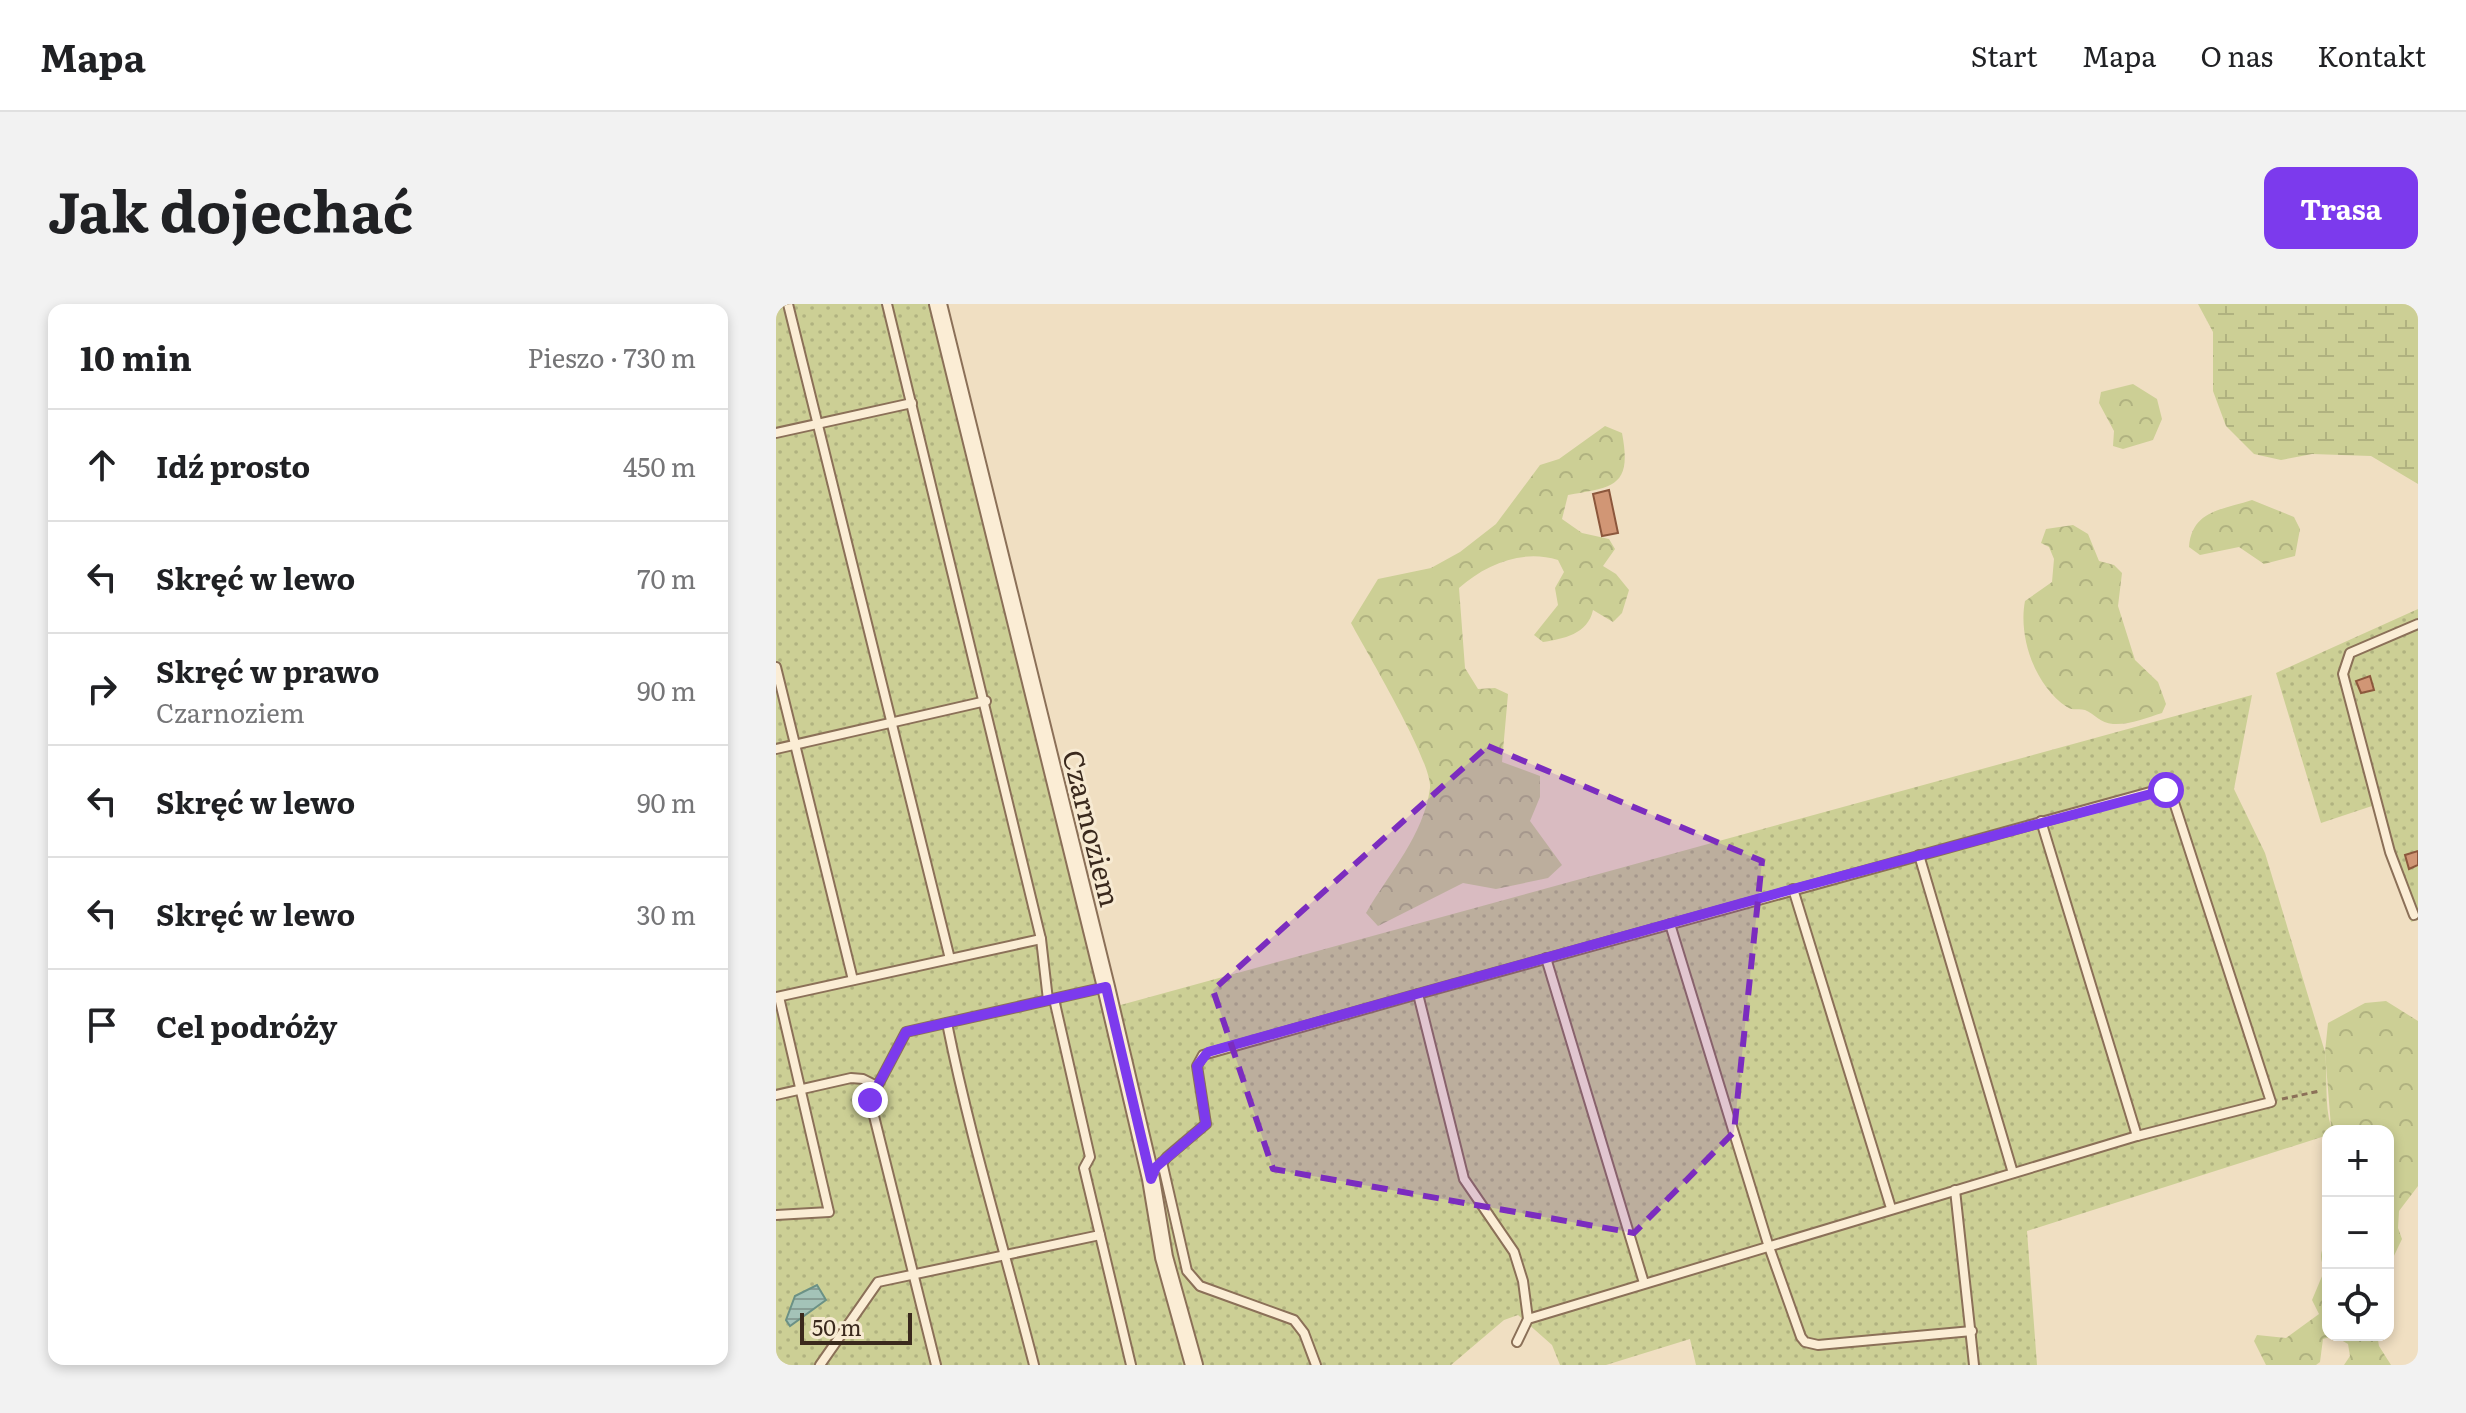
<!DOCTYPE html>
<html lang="pl">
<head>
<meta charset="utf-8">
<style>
	body { margin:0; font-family:Literata,serif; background:#f2f2f2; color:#202124 }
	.controls { position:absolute; right:24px; bottom:24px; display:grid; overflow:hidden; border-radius:16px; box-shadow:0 4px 12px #0003 }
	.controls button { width:72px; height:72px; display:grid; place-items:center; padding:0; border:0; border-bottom:2px solid #e0e0e0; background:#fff; color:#202124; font:40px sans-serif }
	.scale { position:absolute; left:24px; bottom:20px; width:112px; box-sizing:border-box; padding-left:8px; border:4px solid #3a291d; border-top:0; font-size:22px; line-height:28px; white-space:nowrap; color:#3a291d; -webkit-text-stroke:6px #f7ead2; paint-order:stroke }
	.stop { position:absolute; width:24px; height:24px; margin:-18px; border:6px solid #7c3aed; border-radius:50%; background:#fff }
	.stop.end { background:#7c3aed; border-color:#fff; box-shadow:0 2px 8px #0008 }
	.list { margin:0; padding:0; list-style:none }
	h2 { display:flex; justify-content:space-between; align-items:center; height:104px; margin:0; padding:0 32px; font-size:34px }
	h2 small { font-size:26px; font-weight:400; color:#757577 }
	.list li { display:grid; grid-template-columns:52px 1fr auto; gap:24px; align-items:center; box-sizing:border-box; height:112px; padding:0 32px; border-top:2px solid #e0e0e0 }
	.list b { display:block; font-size:30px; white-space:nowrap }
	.list p { margin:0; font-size:26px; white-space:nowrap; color:#757577 }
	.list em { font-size:26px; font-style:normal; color:#757577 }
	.icon { flex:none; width:44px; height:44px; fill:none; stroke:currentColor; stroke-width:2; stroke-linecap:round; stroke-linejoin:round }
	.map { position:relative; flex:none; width:1642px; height:1061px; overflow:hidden; border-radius:16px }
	header { display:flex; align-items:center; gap:48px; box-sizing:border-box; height:112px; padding:0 40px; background:#fff; border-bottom:2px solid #e0e0e0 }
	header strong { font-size:38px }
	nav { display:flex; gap:44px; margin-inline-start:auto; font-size:28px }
	.intro { display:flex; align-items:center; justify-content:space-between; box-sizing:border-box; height:192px; padding:0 48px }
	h1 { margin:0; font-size:56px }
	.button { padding:20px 36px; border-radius:16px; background:#7c3aed; color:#fff; font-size:28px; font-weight:700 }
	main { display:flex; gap:48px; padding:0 48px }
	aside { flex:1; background:#fff; border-radius:16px; box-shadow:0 4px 12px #0003 }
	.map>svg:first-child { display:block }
</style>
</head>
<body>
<header>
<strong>Mapa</strong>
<nav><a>Start</a><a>Mapa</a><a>O nas</a><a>Kontakt</a></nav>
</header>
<div class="intro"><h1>Jak dojechać</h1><a class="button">Trasa</a></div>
<main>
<aside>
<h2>10 min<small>Pieszo · 730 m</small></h2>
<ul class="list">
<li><svg class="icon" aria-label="ahead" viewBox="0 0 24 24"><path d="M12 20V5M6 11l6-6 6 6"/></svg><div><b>Idź prosto</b></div><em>450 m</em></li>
<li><svg class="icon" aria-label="left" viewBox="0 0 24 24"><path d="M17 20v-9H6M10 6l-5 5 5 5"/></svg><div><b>Skręć w lewo</b></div><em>70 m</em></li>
<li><svg class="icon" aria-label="right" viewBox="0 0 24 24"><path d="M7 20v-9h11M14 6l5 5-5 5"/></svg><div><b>Skręć w prawo</b><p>Czarnoziem</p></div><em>90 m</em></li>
<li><svg class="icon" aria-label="left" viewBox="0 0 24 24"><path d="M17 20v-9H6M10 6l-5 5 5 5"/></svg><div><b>Skręć w lewo</b></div><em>90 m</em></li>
<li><svg class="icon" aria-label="left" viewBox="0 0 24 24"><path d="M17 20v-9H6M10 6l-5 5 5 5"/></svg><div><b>Skręć w lewo</b></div><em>30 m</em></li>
<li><svg class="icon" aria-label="arrive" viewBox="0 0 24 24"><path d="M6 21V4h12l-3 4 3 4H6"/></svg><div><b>Cel podróży</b></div></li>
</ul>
</aside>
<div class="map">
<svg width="1642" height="1061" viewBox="0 0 1642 1061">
	<defs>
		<pattern id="forest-crowns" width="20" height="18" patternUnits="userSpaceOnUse" patternTransform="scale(2)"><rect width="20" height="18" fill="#cccf95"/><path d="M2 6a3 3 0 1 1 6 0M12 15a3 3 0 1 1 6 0" fill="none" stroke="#b0b280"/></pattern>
		<pattern id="wetland-marsh" width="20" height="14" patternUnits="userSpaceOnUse" patternTransform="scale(2)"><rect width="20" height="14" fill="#cccf95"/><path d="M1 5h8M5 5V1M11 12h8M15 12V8" fill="none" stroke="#b0b280"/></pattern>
		<pattern id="garden-dots" width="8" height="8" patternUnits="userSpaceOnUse" patternTransform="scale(2)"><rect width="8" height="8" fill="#cccf95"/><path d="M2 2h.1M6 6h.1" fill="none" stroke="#b0b280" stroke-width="1.8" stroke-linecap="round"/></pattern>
		<pattern id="water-rules" width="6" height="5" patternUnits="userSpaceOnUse" patternTransform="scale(2)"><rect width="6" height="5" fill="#a4c3b8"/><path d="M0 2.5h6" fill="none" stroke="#879e95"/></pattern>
	</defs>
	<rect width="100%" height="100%" fill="#f0dfc2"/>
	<g fill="url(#forest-crowns)">
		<polygon points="1357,80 1381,95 1386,115 1377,136 1347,145 1337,142 1338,127 1323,99 1325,88"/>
		<path d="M829 122 846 129C856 182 839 183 792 191L786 215 806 229 833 235 839 245 827 262 840 270 853 286 846 309 837 318 817 306C812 330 787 335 767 338L758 331 782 301 779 284 788 268 782 256C746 245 710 260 683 284L689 364 702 385 719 384 732 390 726 458 764 472V493L754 517 786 561 772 574 720 585 687 579 602 622 590 609C613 569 648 531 654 484 657 459 590 347 575 319L602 275 655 264 684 248 720 220 764 161 783 155Z"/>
		<path d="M1476 196 1518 213 1524 225 1519 252 1488 260 1463 243 1424 251 1413 243C1416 206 1446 206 1476 196Z"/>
		<path d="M1297 221 1312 230 1323 257 1338 261 1346 269 1342 302 1359 356 1382 378 1390 400 1386 409C1370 414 1354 421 1337 420 1324 419 1319 410 1309 406 1303 404 1297 407 1291 403 1259 382 1242 333 1249 297L1276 278 1278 255 1273 243 1265 239 1270 225Z"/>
		<polygon points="1610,697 1642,717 1642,882 1623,907 1622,924 1626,935 1616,956 1612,986 1612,827 1564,827 1555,823 1549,748 1552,719 1589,699"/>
		<path d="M1552 935V1031H1601L1603 1042 1615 1061H1568L1574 1052 1572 1040 1558 1032 1547 1035 1544 1058 1540 1061H1490L1478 1037 1481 1031 1510 1034 1543 1010 1536 996 1549 965C1542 953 1545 946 1552 935Z"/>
	</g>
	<polygon fill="url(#wetland-marsh)" points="1422,0 1642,0 1642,180 1595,152 1536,150 1505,156 1478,150 1450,122 1437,87 1437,28"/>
	<g fill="url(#garden-dots)">
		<path d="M0 0H158L330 705 1476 391 1458 485 1489 549 1549 748C1552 773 1548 799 1555 823L1564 827H1552V831L1251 927 1261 1061H920L914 1035 830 1061H784L776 1041 742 1011 728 1016 675 1061H0Z"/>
		<polygon points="1642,305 1642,616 1635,618 1596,502 1545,519 1500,369"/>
	</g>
	<polygon fill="url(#water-rules)" stroke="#6b9185" stroke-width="2" points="41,981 50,996 14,1022 10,1016 19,992"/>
	<g fill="#d19675" stroke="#8c573c" stroke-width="2">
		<polygon points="833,186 842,229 826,232 817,190"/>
		<polygon points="1594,372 1598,386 1585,389 1580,377"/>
		<polygon points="1642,547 1642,561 1633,565 1629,551"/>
	</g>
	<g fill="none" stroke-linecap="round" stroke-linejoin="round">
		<g stroke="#8b7058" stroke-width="12">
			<g id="service">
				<polyline points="12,0 174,655"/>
				<polyline points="111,0 265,635 272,696"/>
				<polyline points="0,129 136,99"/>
				<polyline points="0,363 77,676"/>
				<polyline points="0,445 210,397"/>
				<polyline points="1265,517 1361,832"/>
				<polyline points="1143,551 1237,869"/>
				<polyline points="1017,585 1115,904"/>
				<polyline points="1638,611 1614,548 1567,370 1574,349 1642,320"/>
				<polyline points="894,620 992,940 1025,1033 1029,1038 1042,1041 1196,1027"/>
				<polyline points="770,654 868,979"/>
				<polyline points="1,693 265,635"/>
				<polyline points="278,695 314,853 308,864 355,1061"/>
				<path d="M171 719C194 834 229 947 258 1061"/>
				<polyline points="0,791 75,774 87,775 101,782"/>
				<polyline points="386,858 411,967 424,982 518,1016 528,1029 540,1061"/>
				<polyline points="376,871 391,853 430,820 421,762 427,751 642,690"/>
				<polyline points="1179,886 1198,1061"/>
				<polyline points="0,911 53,908 3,693"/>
				<polyline points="741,1038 752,1015 747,977 738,948 688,875 642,690 1385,485 1395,489 1495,798 1361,832 752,1015"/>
				<polyline points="44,1061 102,978 324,931"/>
				<polyline points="160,1061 94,796 130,728 330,683"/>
			</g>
		</g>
		<g stroke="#8b7058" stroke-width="20">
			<polyline id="minor" points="162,0 330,683 375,875 388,953 418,1061"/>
		</g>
		<polyline stroke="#8b7058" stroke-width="3" stroke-dasharray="6 4" stroke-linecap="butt" points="1506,795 1544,787"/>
		<use href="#service" stroke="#fbedd5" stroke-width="8"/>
		<use href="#minor" stroke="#fbedd5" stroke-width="16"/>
	</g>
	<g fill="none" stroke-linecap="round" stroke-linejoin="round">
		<polyline stroke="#7c3aed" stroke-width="10" points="94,796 130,728 330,683 375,875 380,863 430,820 421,762 432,748 1017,585 1390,486"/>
	</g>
	<path fill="#7b2cbf" fill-opacity="0.2" stroke="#7b2cbf" stroke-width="6" stroke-dasharray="16 10" stroke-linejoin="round" d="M712 442 986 557 958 828 858 929 497 865 437 686Z"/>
	<g text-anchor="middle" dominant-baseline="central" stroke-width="6" stroke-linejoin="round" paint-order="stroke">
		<g font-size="28" fill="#3a291d" stroke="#f7ead2">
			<text transform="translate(317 524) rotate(76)">Czarnoziem</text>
		</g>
	</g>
</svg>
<div class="controls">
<button>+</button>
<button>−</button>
<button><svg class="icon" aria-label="locate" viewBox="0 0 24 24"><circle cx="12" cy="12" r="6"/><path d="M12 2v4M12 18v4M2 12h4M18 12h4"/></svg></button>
</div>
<div class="scale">50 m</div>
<div class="stop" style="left:1390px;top:486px"></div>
<div class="stop end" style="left:94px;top:796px"></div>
</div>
</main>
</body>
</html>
